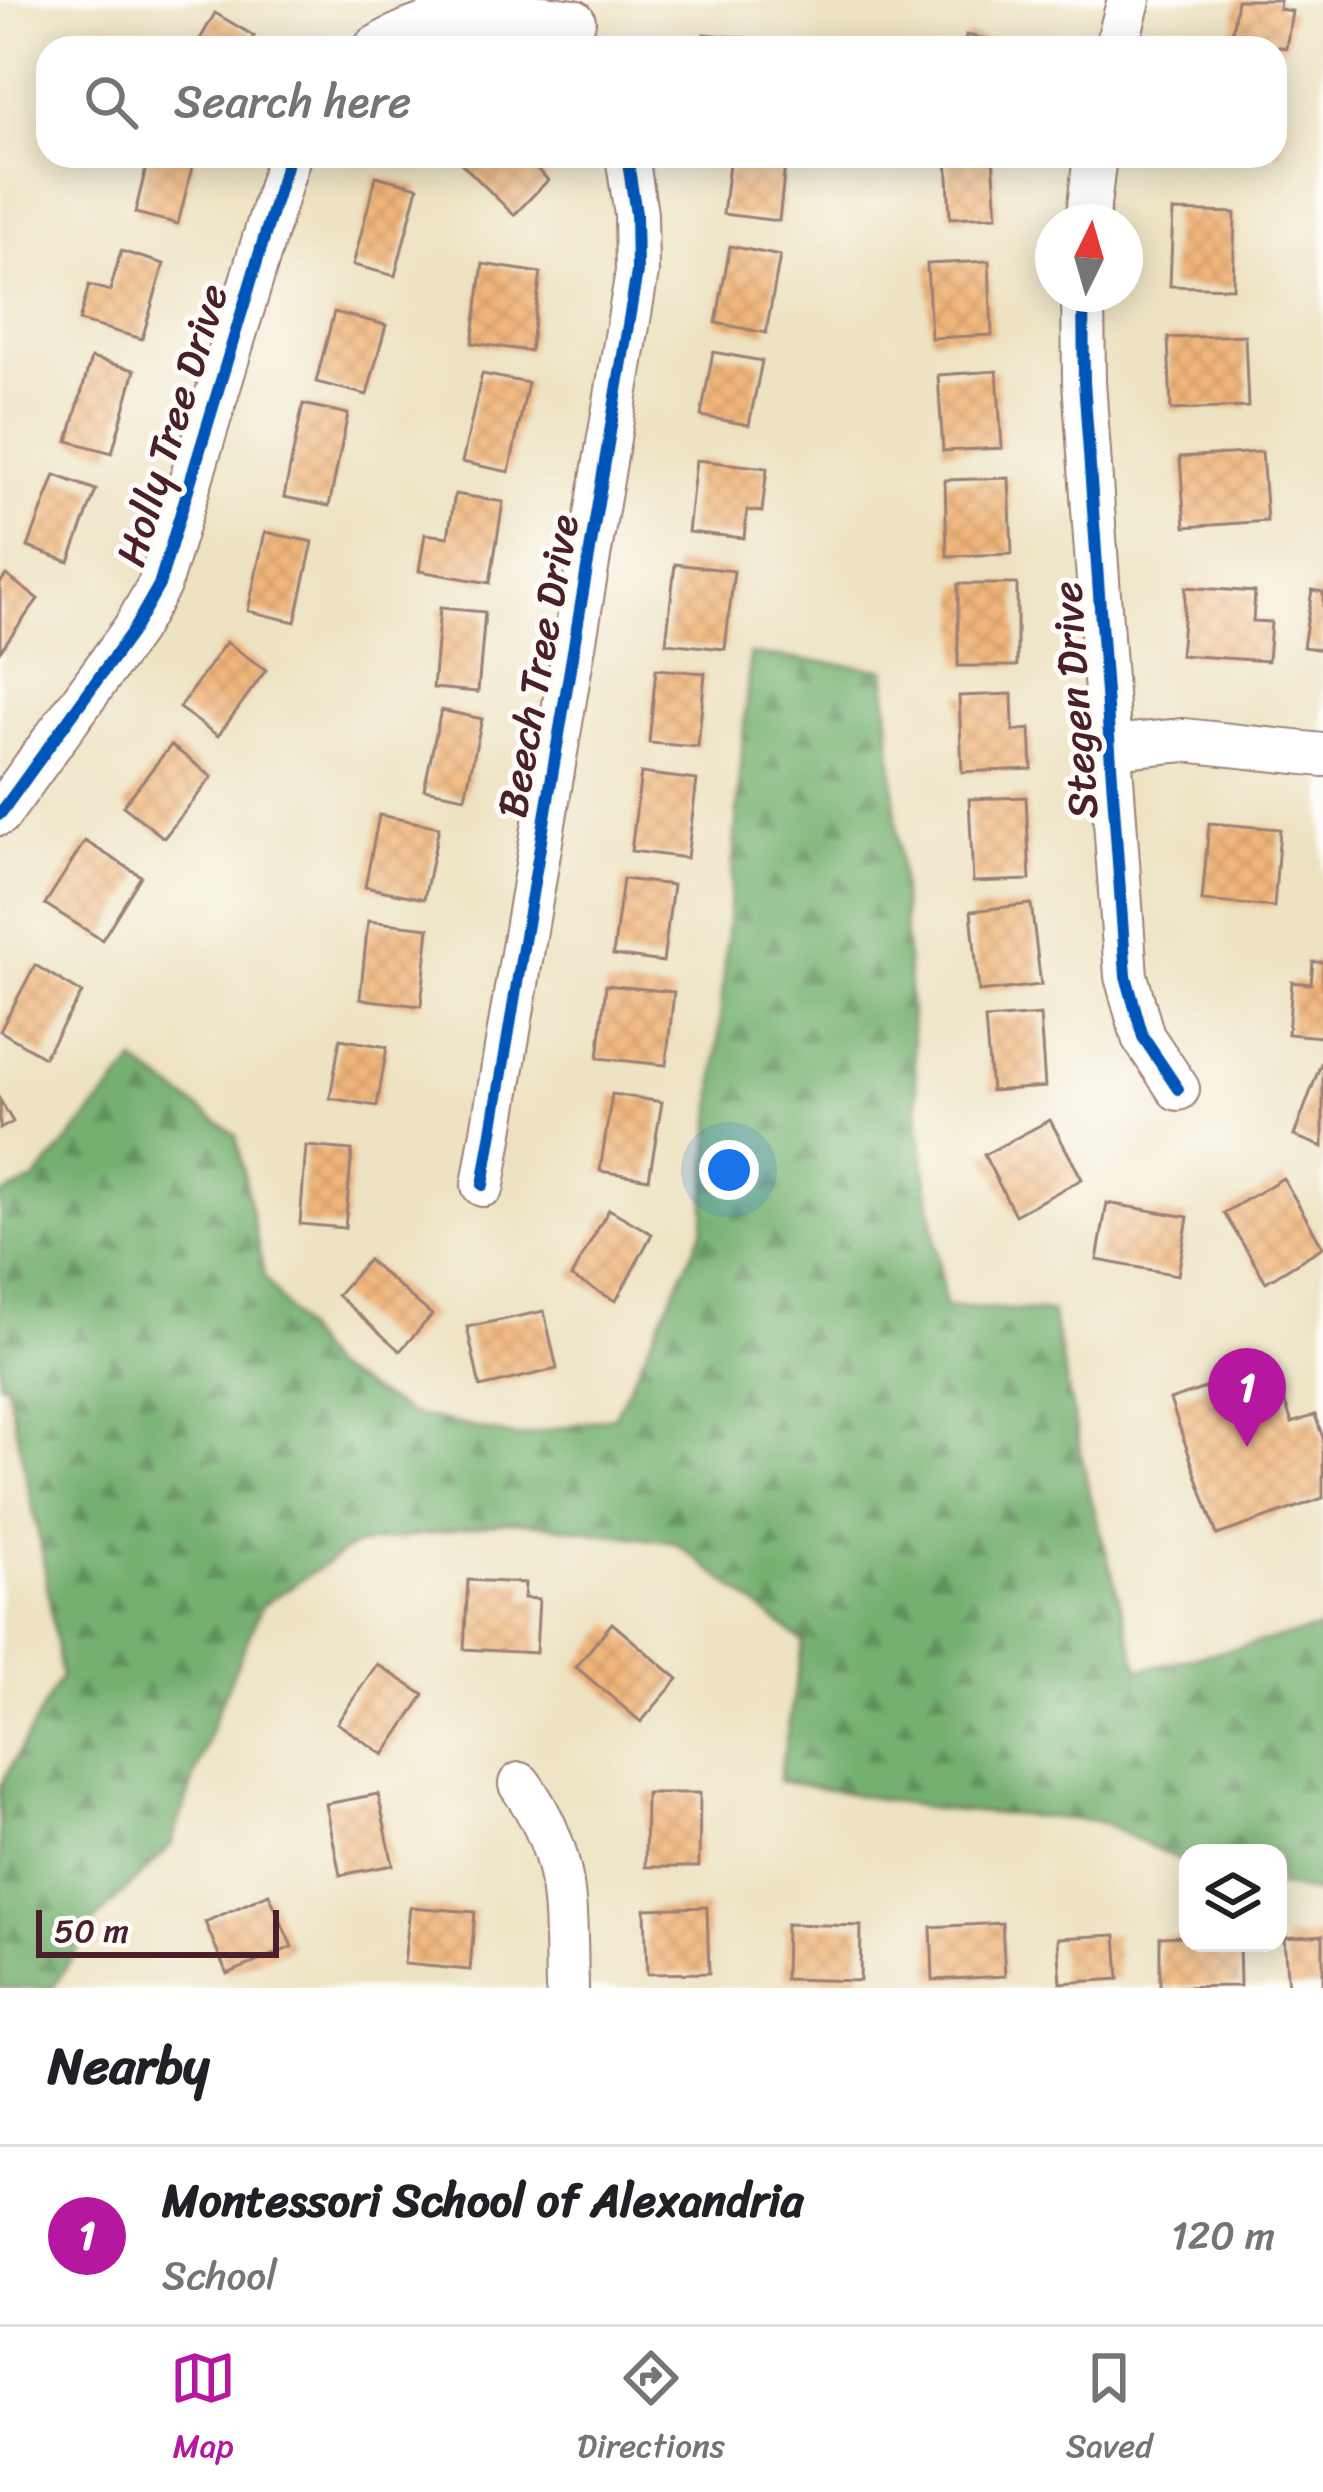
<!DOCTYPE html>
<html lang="en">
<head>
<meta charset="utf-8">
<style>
	body { margin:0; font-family:Sriracha,sans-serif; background:#f2f2f2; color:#202124 }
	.controls { position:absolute; right:36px; bottom:36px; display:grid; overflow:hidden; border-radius:24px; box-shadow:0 6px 30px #0003 }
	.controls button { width:108px; height:108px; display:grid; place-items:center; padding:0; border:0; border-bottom:3px solid #e0e0e0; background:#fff; color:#202124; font:60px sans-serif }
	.compass { position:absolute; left:1035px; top:204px; width:108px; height:108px; border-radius:50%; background:#fff; box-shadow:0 6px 30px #0003; rotate:5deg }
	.scale { position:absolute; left:36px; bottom:30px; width:243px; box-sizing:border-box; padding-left:12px; border:6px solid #4a1f2b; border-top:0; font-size:33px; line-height:42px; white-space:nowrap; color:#4a1f2b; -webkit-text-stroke:9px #fdfcf7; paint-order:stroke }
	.you { position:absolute; left:729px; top:1170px; width:42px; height:42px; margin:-30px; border:9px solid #fff; border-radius:50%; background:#1a73e8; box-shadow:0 0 0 18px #1a73e833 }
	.badge { display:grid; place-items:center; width:78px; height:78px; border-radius:50%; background:#b5179e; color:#fff; font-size:39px; font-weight:700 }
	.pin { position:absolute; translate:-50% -99px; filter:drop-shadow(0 3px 6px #0008) }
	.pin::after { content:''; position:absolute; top:63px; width:42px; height:36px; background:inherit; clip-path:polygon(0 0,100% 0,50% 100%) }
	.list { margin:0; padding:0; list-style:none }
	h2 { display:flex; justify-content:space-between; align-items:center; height:156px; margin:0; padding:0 48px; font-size:51px }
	h2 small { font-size:39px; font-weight:400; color:#757577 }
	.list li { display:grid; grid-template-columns:78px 1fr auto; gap:36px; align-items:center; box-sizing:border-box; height:180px; padding:0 48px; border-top:3px solid #e0e0e0 }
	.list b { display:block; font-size:45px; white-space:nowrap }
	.list p { margin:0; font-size:39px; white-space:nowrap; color:#757577 }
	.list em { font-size:39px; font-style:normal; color:#757577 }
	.icon { flex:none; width:66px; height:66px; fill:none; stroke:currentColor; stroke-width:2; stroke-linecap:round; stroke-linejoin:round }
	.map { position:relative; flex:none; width:1323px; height:1988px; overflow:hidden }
	.search { position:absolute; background:#fff; box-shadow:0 6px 30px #0003; left:36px; right:36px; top:36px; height:132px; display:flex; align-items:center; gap:30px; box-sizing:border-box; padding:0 42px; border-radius:36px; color:#757577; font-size:45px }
	.sheet { height:336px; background:#fff }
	nav { display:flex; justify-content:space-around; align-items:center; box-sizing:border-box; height:168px; border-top:3px solid #e0e0e0; background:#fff; font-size:33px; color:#757577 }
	nav a { display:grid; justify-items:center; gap:6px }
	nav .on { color:#b5179e }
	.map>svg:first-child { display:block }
</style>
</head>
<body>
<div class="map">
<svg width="1323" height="1988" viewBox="0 0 1323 1988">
	<defs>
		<pattern id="forest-firs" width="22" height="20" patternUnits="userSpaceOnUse" patternTransform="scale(3)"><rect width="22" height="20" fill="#74b06f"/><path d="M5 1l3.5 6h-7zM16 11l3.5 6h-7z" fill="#618f5b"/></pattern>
		<pattern id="building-cross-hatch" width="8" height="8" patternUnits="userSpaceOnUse" patternTransform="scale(3)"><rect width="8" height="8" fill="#f1b67b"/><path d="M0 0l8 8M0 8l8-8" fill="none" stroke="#d09c6a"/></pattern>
	</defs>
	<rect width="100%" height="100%" fill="#fdfcf7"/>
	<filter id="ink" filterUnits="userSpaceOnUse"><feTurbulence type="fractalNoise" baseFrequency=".00833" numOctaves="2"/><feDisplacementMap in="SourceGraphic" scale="24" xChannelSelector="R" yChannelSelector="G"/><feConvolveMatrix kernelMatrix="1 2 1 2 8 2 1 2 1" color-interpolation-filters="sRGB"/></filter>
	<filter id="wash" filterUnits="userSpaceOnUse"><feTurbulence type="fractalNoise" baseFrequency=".004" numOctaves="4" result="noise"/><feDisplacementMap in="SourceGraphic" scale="48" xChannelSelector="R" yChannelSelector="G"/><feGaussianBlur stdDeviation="2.7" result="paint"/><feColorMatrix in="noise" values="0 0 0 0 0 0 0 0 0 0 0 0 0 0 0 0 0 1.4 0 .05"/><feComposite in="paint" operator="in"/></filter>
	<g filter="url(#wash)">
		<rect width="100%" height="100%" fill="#ede2c1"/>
		<polygon fill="url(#forest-firs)" stroke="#5f684d" stroke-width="3" points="750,654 885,669 920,1135 945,1306 1052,1312 1088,1487 1139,1670 1318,1629 1323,1639 1323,1894 1278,1886 1278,1853 1188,1853 1188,1864 1097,1821 936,1809 779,1781 803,1642 676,1543 515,1521 355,1545 262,1605 217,1712 171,1845 95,1921 53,1988 0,1988 0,1786 61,1676 42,1551 6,1382 0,1383 0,1196 35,1180 135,1062 236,1135 264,1276 329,1368 411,1414 517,1437 615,1416 703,1230"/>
		<g id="blocks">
			<g fill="url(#building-cross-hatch)">
				<polygon points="1237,0 1280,0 1279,9 1292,11 1286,48 1231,39"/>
				<polygon points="215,13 254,36 246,48 195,48"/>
				<polygon points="704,34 754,39 753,48 702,48"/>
				<polygon points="966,35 1021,46 1021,48 964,48"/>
				<polygon points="1275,112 1285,114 1280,154 1275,154"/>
				<polygon points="149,156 195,156 178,224 135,213"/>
				<polygon points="454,156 524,156 548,180 514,215"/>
				<polygon points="730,156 786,156 779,221 723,214"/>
				<polygon points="947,156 993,156 997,216 950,218"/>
				<polygon points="376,176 418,187 395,276 353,265"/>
				<polygon points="1173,211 1235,213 1233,288 1170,286"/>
				<polygon points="730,246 780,256 766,333 716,323"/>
				<polygon points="121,251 164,264 142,339 79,321 89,285 110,291"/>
				<polygon points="989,261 992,335 931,338 927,264"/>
				<polygon points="483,264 541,273 530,351 472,343"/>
				<polygon points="334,312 386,325 367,395 316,382"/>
				<polygon points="1245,335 1248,407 1171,410 1168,338"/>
				<polygon points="713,352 762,361 749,425 701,416"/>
				<polygon points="91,358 135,370 112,453 68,441"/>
				<polygon points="997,371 1002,448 943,451 938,375"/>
				<polygon points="482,374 528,383 509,472 462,462"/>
				<polygon points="303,404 348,414 329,506 284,497"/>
				<polygon points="1262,452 1267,521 1185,527 1180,457"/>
				<polygon points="696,460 767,468 762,512 747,510 744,538 688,532"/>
				<polygon points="55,475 96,490 69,562 28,547"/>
				<polygon points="1009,478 1012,554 947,556 945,480"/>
				<polygon points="455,494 503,502 490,583 419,571 425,534 448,537"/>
				<polygon points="265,532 313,542 295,622 248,611"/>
				<polygon points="675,564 734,571 725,649 666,643"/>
				<polygon points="6,575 38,599 0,651 0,583"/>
				<rect x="958" y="584" width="59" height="82"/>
				<polygon points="1186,587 1255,592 1253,621 1271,622 1268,661 1180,655"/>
				<polygon points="1312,590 1323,592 1323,650 1303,647"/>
				<polygon points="440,608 485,612 478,692 433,688"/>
				<polygon points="226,642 266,670 218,736 179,708"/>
				<polygon points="656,669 705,673 698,747 649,743"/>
				<polygon points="1012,694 1013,731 1030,729 1032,769 962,772 959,696"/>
				<polygon points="441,710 482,719 465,797 424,789"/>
				<polygon points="171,745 212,777 164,838 123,806"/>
				<polygon points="641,773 697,780 687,858 631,851"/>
				<polygon points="1026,797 1030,880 973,882 969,799"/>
				<polygon points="379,815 439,827 424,899 365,887"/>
				<polygon points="1209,823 1280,829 1274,907 1202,901"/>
				<polygon points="85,841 141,876 102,940 45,904"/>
				<polygon points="623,879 673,885 663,962 613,955"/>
				<polygon points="1031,904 1041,985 979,992 971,911"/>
				<polygon points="368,921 429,928 421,1006 360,999"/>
				<polygon points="1313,962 1323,962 1323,1037 1288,1034 1292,982 1311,984"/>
				<polygon points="35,965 82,993 44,1057 0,1031"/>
				<polygon points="606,985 674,992 666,1065 598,1058"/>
				<polygon points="1040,1015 1045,1087 991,1091 985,1019"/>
				<polygon points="340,1039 387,1047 377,1106 330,1098"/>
				<polygon points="1323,1058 1323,1147 1294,1136"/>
				<polygon points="612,1094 662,1102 649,1179 600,1171"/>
				<polygon points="0,1100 13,1122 0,1129"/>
				<polygon points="1050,1120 1082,1179 1015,1215 984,1155"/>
				<polygon points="306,1146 352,1150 345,1228 300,1224"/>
				<polygon points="1283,1178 1323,1247 1266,1282 1224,1213"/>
				<polygon points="1107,1203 1188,1217 1178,1275 1097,1260"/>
				<polygon points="609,1209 652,1234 616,1301 571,1277"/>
				<polygon points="368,1260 432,1315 400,1351 337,1295"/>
				<polygon points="544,1311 557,1369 480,1387 467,1327"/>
				<polygon points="1272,1365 1292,1423 1315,1415 1323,1438 1323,1498 1217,1535 1170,1400"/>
				<polygon points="468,1580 525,1583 524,1598 539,1599 536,1653 464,1649"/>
				<polygon points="612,1623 678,1679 641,1722 576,1667"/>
				<polygon points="377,1664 424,1695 384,1755 337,1723"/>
				<polygon points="646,1793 700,1793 699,1867 645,1867"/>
				<polygon points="378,1794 393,1865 340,1875 326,1804"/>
				<polygon points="269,1894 292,1947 227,1974 205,1922"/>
				<polygon points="410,1907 475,1912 470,1970 404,1964"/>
				<polygon points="707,1907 709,1973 647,1974 645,1909"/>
				<polygon points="1002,1923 1005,1976 933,1980 931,1927"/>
				<polygon points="786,1924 861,1926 860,1981 785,1979"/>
				<polygon points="1116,1935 1119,1979 1061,1983 1058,1938"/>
				<polygon points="1323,1935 1323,1987 1288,1988 1284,1938"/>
				<polygon points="1188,1936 1188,1943 1239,1943 1240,1986 1160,1987 1160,1937"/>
			</g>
		</g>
	</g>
	<g filter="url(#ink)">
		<use href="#blocks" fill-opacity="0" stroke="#9c8076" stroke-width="3"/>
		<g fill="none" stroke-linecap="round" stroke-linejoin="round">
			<g stroke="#9c8076" stroke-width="46">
				<g id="minor">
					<path d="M375 48C439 8 503 10 574 21"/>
					<polyline points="1116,48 1129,0"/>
					<polyline points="1087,222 1095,156"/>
					<polyline points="1083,294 1084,382 1126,976 1143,1037 1178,1089"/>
					<polyline points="1111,747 1184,740 1323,755"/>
					<polyline points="0,814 134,629 159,585 289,156"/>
					<polyline points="483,1185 637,272 636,214 627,156"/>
					<path d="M520 1784C570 1854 565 1905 567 1988"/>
				</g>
			</g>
			<use href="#minor" stroke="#fff" stroke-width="42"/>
			<g stroke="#fdfcf7" stroke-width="20">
				<g id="cycleway">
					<polyline points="1083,294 1084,382 1126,976 1143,1037 1178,1089"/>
					<polyline points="0,814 134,629 159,585 289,156"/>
					<polyline points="483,1185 637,272 636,214 627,156"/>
				</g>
			</g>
			<use href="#cycleway" stroke="#0057b8" stroke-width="12"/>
		</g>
	</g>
	<g text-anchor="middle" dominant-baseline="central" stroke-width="10" stroke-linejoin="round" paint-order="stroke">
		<g font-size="42" fill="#4a1f2b" stroke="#fdfcf7">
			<text transform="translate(172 425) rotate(-73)">Holly Tree Drive</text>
			<text transform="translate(538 666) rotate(-80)">Beech Tree Drive</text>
			<text transform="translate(1075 700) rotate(-94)">Stegen Drive</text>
		</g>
	</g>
</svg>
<div class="controls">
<button><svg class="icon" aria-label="layers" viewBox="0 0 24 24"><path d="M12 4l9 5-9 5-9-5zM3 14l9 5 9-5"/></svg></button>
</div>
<svg class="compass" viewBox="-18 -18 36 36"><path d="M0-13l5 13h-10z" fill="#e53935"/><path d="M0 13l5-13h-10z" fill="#757577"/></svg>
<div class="scale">50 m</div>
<div class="you"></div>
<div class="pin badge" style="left:1247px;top:1447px">1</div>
<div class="search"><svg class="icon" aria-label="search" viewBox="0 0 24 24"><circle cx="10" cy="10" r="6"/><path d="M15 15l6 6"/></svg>Search here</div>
</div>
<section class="sheet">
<h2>Nearby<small></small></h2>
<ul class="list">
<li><span class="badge">1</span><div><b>Montessori School of Alexandria</b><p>School</p></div><em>120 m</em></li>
</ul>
</section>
<nav>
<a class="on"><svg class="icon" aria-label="map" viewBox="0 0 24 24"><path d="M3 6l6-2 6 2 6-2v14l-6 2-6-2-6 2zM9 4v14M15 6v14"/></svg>Map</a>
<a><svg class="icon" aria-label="directions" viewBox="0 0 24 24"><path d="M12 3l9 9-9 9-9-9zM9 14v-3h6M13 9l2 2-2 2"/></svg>Directions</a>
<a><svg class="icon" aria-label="saved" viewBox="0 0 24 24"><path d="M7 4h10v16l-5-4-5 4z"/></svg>Saved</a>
</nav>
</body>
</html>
